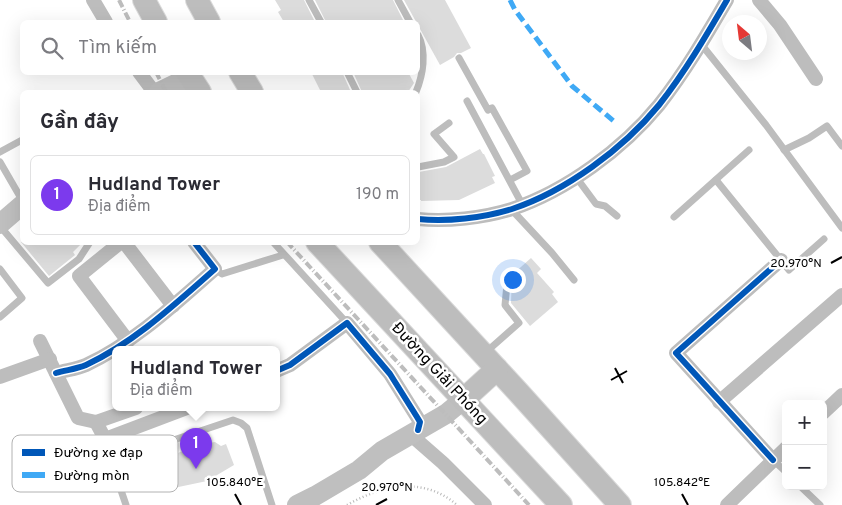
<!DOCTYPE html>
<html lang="vi">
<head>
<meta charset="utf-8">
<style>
	body { margin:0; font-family:Overpass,sans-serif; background:#f7f7f7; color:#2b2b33 }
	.controls { position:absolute; right:15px; bottom:15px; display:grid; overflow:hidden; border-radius:8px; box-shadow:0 5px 20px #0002 }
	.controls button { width:45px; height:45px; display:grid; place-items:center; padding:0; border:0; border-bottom:1px solid #e1e1e2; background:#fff; color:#2b2b33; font:25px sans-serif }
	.compass { position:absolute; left:722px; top:15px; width:45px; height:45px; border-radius:50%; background:#fff; box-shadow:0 5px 20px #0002; rotate:332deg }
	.you { position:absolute; left:512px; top:279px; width:18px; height:18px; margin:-12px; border:4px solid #fff; border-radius:50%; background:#1a73e8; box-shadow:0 0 0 8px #1a73e833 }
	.badge { display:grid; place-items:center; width:32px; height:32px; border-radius:50%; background:#7c3aed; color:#fff; font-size:16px; font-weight:700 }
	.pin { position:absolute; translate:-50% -41px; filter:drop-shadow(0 1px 2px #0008) }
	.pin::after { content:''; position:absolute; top:26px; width:18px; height:15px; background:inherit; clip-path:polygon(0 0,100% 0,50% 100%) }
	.popup { position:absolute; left:112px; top:346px; width:168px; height:65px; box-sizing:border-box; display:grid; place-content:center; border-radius:8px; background:#fff; filter:drop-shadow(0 1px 4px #0005); font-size:16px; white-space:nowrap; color:#7c7c81 }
	.popup b { font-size:19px; color:#2b2b33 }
	.popup::after { content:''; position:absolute; left:50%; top:100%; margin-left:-10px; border:10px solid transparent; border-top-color:#fff }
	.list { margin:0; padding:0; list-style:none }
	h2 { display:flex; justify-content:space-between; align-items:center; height:65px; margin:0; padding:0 20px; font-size:21px }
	h2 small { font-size:16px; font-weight:400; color:#7c7c81 }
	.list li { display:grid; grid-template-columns:32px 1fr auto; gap:15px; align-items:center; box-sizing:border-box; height:80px; margin:0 10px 10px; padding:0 10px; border:1px solid #e1e1e2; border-radius:8px }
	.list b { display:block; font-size:19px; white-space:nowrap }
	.list p { margin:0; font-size:16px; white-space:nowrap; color:#7c7c81 }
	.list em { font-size:16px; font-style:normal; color:#7c7c81 }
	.icon { flex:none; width:28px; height:28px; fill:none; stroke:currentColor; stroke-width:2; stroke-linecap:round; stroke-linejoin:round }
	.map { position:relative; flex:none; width:842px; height:505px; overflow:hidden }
	.search { position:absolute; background:#fff; box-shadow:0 5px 20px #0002; left:20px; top:20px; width:400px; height:55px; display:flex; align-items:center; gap:12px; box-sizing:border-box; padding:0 18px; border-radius:8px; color:#7c7c81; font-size:19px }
	.panel { position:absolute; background:#fff; box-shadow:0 5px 20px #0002; left:20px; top:90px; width:400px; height:155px; border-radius:8px }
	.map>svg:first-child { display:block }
</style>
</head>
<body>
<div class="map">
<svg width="842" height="505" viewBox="0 0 842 505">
	<rect width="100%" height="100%" fill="#fff"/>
	<g fill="#dcdcdc">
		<polygon points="275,0 304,0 315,22 284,22 278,12 281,10"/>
		<polygon points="315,0 393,0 404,22 326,22"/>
		<polygon points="404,0 445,0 471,48 461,53 457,53 454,57 440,65"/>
		<polygon points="311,72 342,72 351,92 321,92"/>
		<polygon points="353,72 408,72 414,83 408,92 362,92"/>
		<polygon points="480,149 483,154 484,154 495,176 492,177 495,183 459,200 421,201 421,200 418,200 418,175 419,175 419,172 446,167"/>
		<polygon points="21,242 83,242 73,252 75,255 49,276"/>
		<polygon points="531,258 541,269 537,273 554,292 552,294 558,302 530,326 511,303 512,275"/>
		<polygon points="215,442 221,446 226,444 234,465 207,481 169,489 161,466 166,464 169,459 180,452 203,444"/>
	</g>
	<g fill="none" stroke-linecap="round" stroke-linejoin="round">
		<g stroke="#dbdbdb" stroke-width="24">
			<g id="primary">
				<polyline points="144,0 156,22"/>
				<polyline points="197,0 209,22"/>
				<polyline points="187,72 200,92"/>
				<polyline points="240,72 252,92"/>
				<polyline points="317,242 561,505"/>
				<polyline points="380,242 519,393 620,505"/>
				<polyline points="463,400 497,369"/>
			</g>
		</g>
		<path stroke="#b8b8b8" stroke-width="2.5" stroke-dasharray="1 2.5" stroke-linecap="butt" d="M347 505C382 485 424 476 457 505"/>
		<g stroke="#bdbdbd" stroke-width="7">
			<polyline points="309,0 321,22"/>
			<polyline points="398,0 410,22"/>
			<polyline points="701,44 766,125 842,228"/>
			<polyline points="459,58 488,110 492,108 527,171 510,180"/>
			<polyline points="347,72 357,92"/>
			<path d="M416 92C423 75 427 52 418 35"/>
			<polyline points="467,101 522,204"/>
			<polyline points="784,150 809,138 827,126 842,146"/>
			<polyline points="0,152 22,140"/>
			<polyline points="0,162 22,200"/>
			<polyline points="418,167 444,162 454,157 434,134 449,123"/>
			<polyline points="576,177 596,204 605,206 617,216"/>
			<polyline points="716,180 789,270 824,239"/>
			<polyline points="511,209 552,253 574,280"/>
			<polyline points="674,217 749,150"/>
			<polyline points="0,226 48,283 79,259 90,242"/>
			<polyline points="273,242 347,323"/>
			<polyline points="0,269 22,298 0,317"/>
			<polyline points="215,269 222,274 283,255"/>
			<polyline points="485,353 519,323 505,305 507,284"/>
			<polyline points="773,460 786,472"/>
			<polyline points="800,486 820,505"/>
			<polyline points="126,505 111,461 233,420 241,423 247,428 272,505"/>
		</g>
		<g stroke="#bdbdbd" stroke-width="14">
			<polyline points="93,0 106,22"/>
			<polyline points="759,0 780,25 816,79"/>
			<polyline points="139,72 154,92"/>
			<path d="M418 219C447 222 483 218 512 209 566 191 623 149 659 105 685 72 706 36 727 0"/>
			<polyline points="121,242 79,276 128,341"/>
			<polyline points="124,242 173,306"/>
			<polyline points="40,341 78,418 96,422 136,408"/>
			<polyline points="276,371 290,365 347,323 390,374 417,417 420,422 418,430"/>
			<path d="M56 373C66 370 77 369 86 365 135 342 175 304 215 269L194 242"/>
			<polyline points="0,377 50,359"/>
			<polyline points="719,402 842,295"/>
			<polyline points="823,413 842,395"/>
			<polyline points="96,422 105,439 187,408"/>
			<polyline points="411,435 443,463 485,505"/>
			<polyline points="773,460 676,353 781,260"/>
			<polyline points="727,505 786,448"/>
		</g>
		<g stroke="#bfbfbf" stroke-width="20">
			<polyline points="159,92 190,77"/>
			<polyline points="0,224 22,205"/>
			<polyline points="297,505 315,496 359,470 382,451 446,414 463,400"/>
		</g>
		<use href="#primary" stroke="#bdbdbd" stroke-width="22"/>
		<g stroke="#bdbdbd" stroke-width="4" stroke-dasharray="8 2.5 1 2.5" stroke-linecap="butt">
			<polyline points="119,0 130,22"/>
			<polyline points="156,72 166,92"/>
			<polyline points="287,242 529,505"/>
		</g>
		<polyline stroke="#3fa9f5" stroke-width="5" stroke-dasharray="10 5" stroke-linecap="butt" points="510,0 515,10 572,86 616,123"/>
		<g stroke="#fff" stroke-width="9">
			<g id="cycleway">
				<path d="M418 219C447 222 483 218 512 209 566 191 623 149 659 105 685 72 706 36 727 0"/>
				<polyline points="276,371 290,365 347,323 390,374 417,417 420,422 418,430"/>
				<path d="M56 373C66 370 77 369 86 365 135 342 175 304 215 269L194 242"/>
				<polyline points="773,460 676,353 781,260"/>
			</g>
		</g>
		<use href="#cycleway" stroke="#0057b8" stroke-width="6"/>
	</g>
	<path fill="none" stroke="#000" stroke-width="2" d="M831 263 842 257M615 368 623 383M611 380 627 371M235 494 241 505M682 494 688 505M376 505 387 499"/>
	<g text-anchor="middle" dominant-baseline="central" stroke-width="5" stroke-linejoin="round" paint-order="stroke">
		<g font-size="16" fill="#000" stroke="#fff">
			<text transform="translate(439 374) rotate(47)">Đường Giải Phóng</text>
		</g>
	</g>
	<rect x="12" y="435" width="166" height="57" rx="8" fill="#fff" stroke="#b2b2b2" stroke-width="1"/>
	<rect x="22" y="449" width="23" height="7" fill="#0057b8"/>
	<rect x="22" y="472" width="23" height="6" fill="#3fa9f5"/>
	<g font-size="14" fill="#000">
		<text x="54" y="457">Đường xe đạp</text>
		<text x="54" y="480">Đường mòn</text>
	</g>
	<g font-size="12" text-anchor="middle" fill="#000" stroke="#fff" stroke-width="5" stroke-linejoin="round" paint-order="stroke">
		<text x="796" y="267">20.970°N</text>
		<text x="235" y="486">105.840°E</text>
		<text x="682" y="486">105.842°E</text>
		<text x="387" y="491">20.970°N</text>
	</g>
</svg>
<div class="controls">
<button>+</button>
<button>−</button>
</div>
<svg class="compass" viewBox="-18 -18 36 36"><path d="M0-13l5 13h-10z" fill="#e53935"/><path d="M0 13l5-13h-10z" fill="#7c7c81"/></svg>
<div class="you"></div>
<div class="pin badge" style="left:196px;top:469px">1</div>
<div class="popup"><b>Hudland Tower</b>Địa điểm</div>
<div class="search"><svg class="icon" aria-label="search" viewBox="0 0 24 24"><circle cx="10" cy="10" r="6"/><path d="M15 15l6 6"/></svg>Tìm kiếm</div>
<section class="panel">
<h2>Gần đây<small></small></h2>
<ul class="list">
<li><span class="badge">1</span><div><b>Hudland Tower</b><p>Địa điểm</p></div><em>190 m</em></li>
</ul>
</section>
</div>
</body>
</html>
